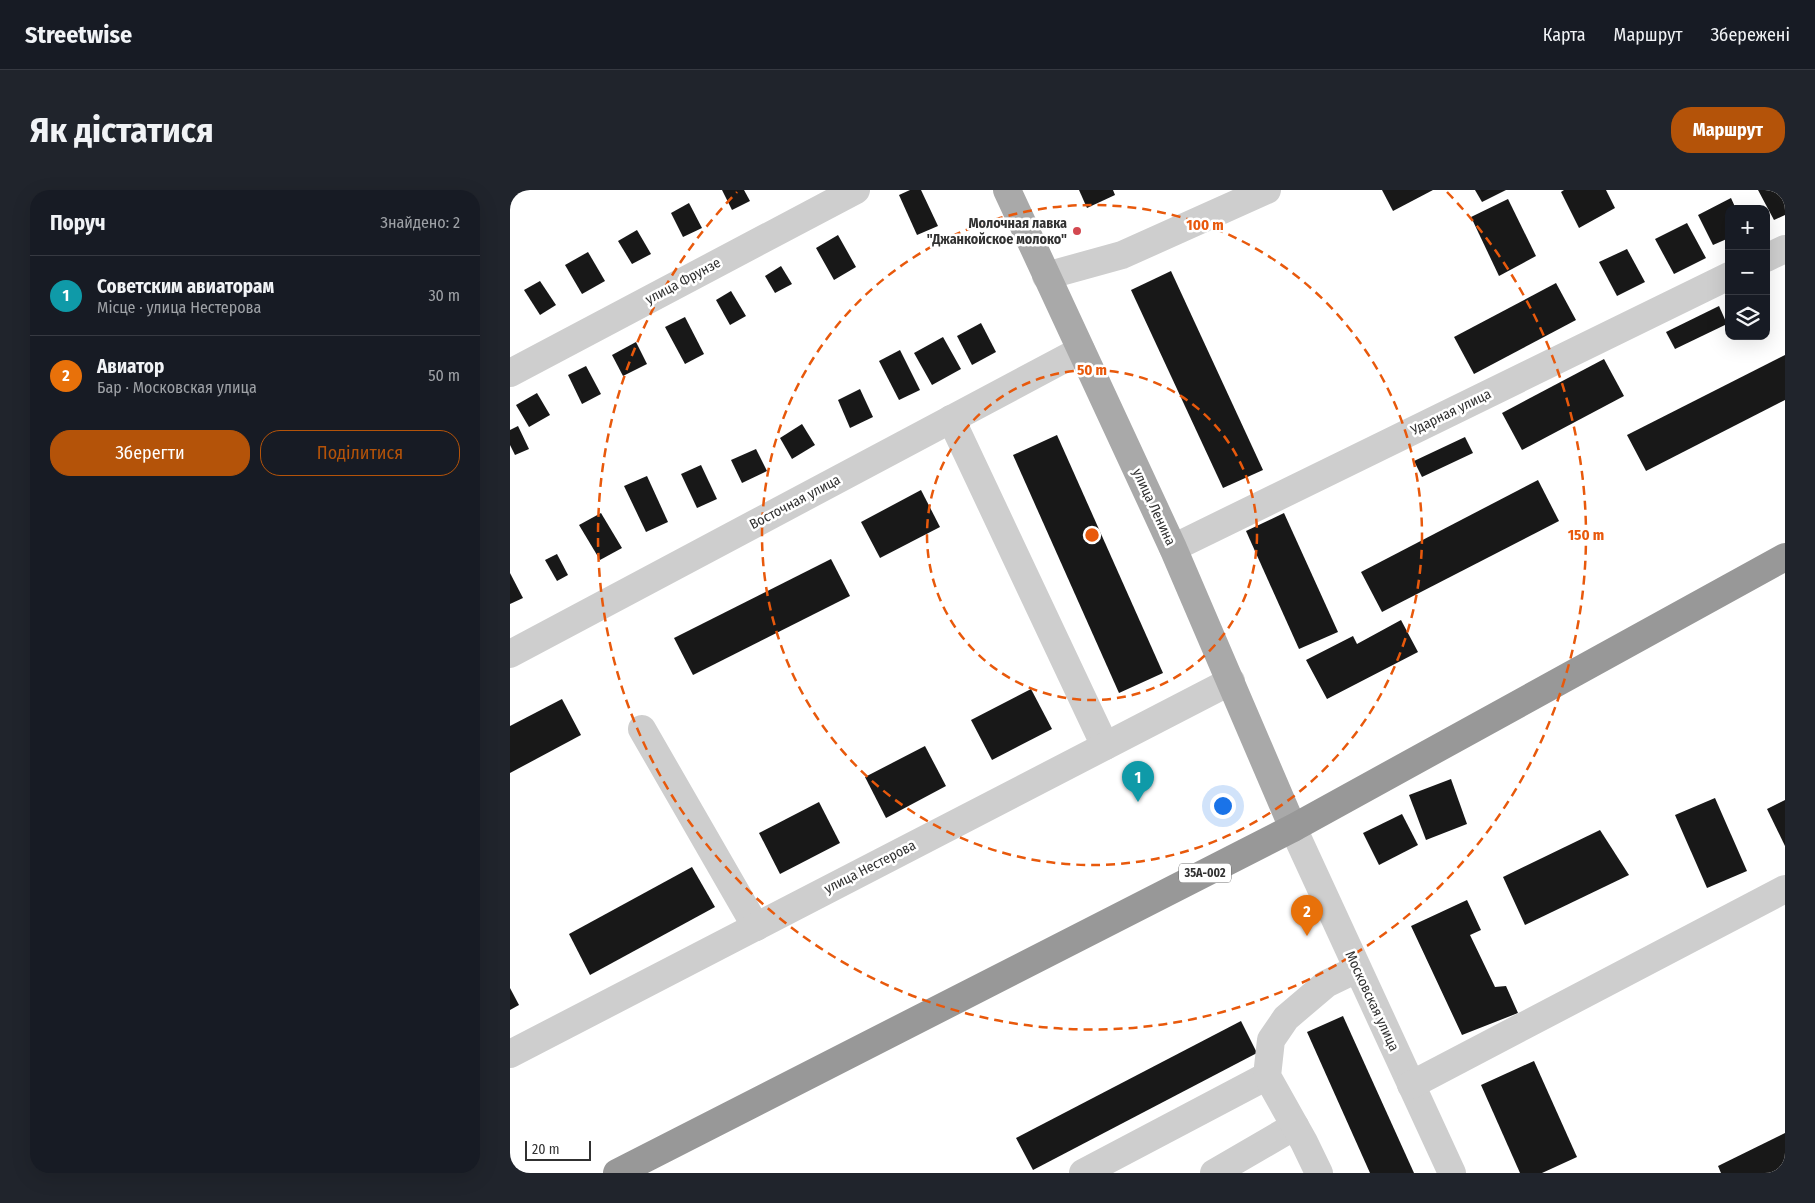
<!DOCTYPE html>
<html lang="uk">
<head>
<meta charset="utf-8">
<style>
	body { margin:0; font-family:"Fira Sans Condensed",sans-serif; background:#20242c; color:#f1f3f6 }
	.controls { position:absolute; right:15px; top:15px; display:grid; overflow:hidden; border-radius:10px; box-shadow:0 5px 20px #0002 }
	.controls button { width:45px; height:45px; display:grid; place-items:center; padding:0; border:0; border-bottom:1px solid #363941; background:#171b24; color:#f1f3f6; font:25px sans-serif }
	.scale { position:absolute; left:15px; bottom:12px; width:66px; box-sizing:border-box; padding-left:5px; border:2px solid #313131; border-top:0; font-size:14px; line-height:18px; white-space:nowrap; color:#313131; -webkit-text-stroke:4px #fff; paint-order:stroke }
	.you { position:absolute; left:712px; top:615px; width:18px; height:18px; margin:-12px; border:4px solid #fff; border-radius:50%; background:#1a73e8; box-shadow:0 0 0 8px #1a73e833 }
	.badge { display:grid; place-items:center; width:32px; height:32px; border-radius:50%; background:#b45309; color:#fff; font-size:16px; font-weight:700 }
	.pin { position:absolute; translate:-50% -41px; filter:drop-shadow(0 1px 2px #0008) }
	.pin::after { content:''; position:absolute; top:26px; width:18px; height:15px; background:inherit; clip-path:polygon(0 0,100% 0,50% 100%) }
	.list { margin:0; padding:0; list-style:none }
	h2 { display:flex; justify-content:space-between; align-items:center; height:65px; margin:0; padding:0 20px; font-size:21px }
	h2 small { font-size:16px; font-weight:400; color:#9ea1a6 }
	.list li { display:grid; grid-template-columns:32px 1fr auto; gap:15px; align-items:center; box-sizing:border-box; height:80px; padding:0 20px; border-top:1px solid #363941 }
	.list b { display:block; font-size:19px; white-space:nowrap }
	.list p { margin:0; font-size:16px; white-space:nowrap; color:#9ea1a6 }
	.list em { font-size:16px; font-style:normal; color:#9ea1a6 }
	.actions { display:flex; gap:10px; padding:15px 20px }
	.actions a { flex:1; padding:11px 0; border:1px solid #b45309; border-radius:20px; text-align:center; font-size:18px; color:#b45309 }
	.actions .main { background:#b45309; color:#fff }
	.icon { flex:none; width:28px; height:28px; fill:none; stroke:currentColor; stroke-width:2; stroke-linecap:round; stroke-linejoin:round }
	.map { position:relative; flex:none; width:1275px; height:983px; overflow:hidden; border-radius:20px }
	header { display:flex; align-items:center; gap:30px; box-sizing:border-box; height:70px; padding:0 25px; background:#171b24; border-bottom:1px solid #363941 }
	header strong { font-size:24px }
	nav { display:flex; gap:28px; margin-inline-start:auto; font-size:18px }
	.intro { display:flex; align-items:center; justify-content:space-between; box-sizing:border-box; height:120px; padding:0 30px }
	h1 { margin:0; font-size:35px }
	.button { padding:12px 22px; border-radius:20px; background:#b45309; color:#fff; font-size:18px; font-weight:700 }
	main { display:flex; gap:30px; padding:0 30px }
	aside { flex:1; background:#171b24; border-radius:20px; box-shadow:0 5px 20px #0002 }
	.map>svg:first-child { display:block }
</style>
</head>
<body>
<header>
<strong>Streetwise</strong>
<nav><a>Карта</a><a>Маршрут</a><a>Збережені</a></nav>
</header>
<div class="intro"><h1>Як дістатися</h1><a class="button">Маршрут</a></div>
<main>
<aside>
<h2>Поруч<small>Знайдено: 2</small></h2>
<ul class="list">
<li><span class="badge" style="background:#0f9aa8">1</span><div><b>Советским авиаторам</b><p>Місце · улица Нестерова</p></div><em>30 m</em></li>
<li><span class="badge" style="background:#e8710a">2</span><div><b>Авиатор</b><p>Бар · Московская улица</p></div><em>50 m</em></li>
</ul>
<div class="actions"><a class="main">Зберегти</a><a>Поділитися</a></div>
</aside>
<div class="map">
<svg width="1275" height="983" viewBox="0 0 1275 983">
	<rect width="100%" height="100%" fill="#fff"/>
	<g fill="#181818">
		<polygon points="212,0 234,0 240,11 222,20"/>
		<polygon points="400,0 411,0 428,36 407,45 389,5"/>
		<polygon points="569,0 603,0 605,5 577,18"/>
		<polygon points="872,0 923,0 883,21"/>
		<polygon points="965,0 996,0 972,12"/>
		<polygon points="1054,0 1096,0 1105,18 1069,38 1051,2"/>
		<polygon points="1248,0 1275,0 1275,25 1264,30"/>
		<polygon points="1221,8 1226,19 1219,19 1219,48 1203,55 1188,25"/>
		<polygon points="998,9 1026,66 989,86 961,27"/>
		<polygon points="179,13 192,38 173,47 161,23"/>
		<polygon points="1177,33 1196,68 1164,84 1145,49"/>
		<polygon points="127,40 141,64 122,74 108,51"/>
		<polygon points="328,45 346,77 324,90 306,58"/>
		<polygon points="1117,59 1135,92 1107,106 1089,72"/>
		<polygon points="78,62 95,91 72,104 55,75"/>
		<polygon points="271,76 282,94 265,103 255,86"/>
		<polygon points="661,81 753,280 713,298 621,100"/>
		<polygon points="30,91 46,115 30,125 14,100"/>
		<polygon points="1046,93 1066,130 964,184 944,147"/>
		<polygon points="221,101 236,126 220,135 206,110"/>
		<polygon points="1209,116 1217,134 1165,159 1156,142"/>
		<polygon points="175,127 194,164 175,174 155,137"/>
		<polygon points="471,133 486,162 462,175 447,146"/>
		<polygon points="433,147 451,179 422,195 404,163"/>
		<polygon points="126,152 137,174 113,186 102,165"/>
		<polygon points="390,160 410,200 389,210 369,171"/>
		<polygon points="1275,165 1275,210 1136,281 1117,245"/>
		<polygon points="1094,169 1114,206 1012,260 992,223"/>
		<polygon points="76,176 91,204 72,214 58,185"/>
		<polygon points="350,199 363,227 340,238 328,210"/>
		<polygon points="27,203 40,225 19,237 6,215"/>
		<polygon points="292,234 305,255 282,269 270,248"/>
		<polygon points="8,236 19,259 5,265 0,255 0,240"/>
		<polygon points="547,245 653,483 609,503 503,265"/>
		<polygon points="955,247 963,263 912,287 904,271"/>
		<polygon points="246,259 257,281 232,293 221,270"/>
		<polygon points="191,275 207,309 187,318 171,284"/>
		<polygon points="137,286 158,332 136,342 114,296"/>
		<polygon points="1028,290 1049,331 872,422 851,382"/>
		<polygon points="411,300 430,337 370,368 351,332"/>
		<polygon points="91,323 112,358 90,370 69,335"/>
		<polygon points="774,323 828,442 789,459 736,341"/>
		<polygon points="47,364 58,385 47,391 35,370"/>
		<polygon points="321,369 340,406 183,485 164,448"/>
		<polygon points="0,383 13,408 0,414"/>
		<polygon points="891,430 908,462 817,509 796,470 843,446 847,454"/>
		<polygon points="521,499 542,539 482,570 461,530"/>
		<polygon points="52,509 71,545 0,583 0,536"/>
		<polygon points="415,556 436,596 376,628 355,587"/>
		<polygon points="941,589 957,634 916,650 899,605"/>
		<polygon points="1205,608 1237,681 1197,698 1165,625"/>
		<polygon points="1275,610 1275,656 1257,619"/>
		<polygon points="309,612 330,653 270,684 249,643"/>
		<polygon points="892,624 908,655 869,675 853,643"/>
		<polygon points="1090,640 1119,685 1015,735 993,687"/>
		<polygon points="182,677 205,717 80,785 59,744"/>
		<polygon points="957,710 971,740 960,745 985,797 996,796 1008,823 952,845 901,736"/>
		<polygon points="0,798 9,815 0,820"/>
		<polygon points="833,826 904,983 860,983 797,842"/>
		<polygon points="731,831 747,863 523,980 506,948"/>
		<polygon points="1024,871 1067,967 1032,983 1010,983 971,895"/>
		<polygon points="1275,943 1275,983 1211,983 1208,976"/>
	</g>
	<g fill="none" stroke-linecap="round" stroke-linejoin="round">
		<g stroke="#cecece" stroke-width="28">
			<polyline points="1256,68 1275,59"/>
			<polyline points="536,86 612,65 757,0"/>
			<polyline points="0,183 346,0"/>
			<polyline points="441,229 595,556"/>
			<polyline points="663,358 1219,86"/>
			<polyline points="0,464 571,160"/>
			<polyline points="132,539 246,737"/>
			<polyline points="783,638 942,983"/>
			<polyline points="0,864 721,491"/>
			<polyline points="901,895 1275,699"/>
			<polyline points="573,983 757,886"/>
			<polyline points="704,983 785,936"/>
			<polyline points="809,983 794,952 757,886 761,850 776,828 816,794 847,779"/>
		</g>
		<polyline stroke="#a9a9a9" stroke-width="28" points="497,0 663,358 783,638"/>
		<polyline stroke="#989898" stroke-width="28" points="107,983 783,638 1275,367"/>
	</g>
	<g fill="none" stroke="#e8590c" stroke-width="2.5" stroke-dasharray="9 6">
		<circle cx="582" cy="345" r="165"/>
		<circle cx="582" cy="345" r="330"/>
		<path d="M937 2A494 494 0 1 1 227 2"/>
	</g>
	<circle fill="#d34850" stroke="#fff" stroke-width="2" cx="567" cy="41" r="5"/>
	<g text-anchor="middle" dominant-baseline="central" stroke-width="5" stroke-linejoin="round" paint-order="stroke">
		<rect fill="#fff" stroke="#6f6f6f" stroke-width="1" x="669" y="673.5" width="52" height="19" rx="4"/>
		<g font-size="12" font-weight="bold" fill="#313131">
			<text x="695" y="683">35А-002</text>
		</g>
		<g font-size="14" font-weight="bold" fill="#313131" stroke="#fff" text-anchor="end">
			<text x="557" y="33">Молочная лавка<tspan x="557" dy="16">"Джанкойское молоко"</tspan></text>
		</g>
		<g font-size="14" fill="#313131" stroke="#fff">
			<text transform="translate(173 91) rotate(-28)">улица Фрунзе</text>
			<text transform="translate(941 222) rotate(-26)">Ударная улица</text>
			<text transform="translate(285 312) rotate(-28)">Восточная улица</text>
			<text transform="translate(644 317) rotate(65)">улица Ленина</text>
			<text transform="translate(360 677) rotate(-27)">улица Нестерова</text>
			<text transform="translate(862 811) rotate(65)">Московская улица</text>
		</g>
	</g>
	<circle cx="582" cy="345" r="8" fill="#e8590c" stroke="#fff" stroke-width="2.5"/>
	<g font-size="15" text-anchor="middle" font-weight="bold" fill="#e8590c" stroke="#fff" stroke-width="5" stroke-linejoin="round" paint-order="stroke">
		<text x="695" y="40">100 m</text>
		<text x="582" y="185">50 m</text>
		<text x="1076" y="350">150 m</text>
	</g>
</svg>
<div class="controls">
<button>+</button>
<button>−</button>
<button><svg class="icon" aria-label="layers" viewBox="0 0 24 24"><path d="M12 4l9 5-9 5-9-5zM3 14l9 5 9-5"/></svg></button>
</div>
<div class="scale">20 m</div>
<div class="you"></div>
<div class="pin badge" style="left:628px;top:612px;background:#0f9aa8">1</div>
<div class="pin badge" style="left:797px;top:746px;background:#e8710a">2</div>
</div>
</main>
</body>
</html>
